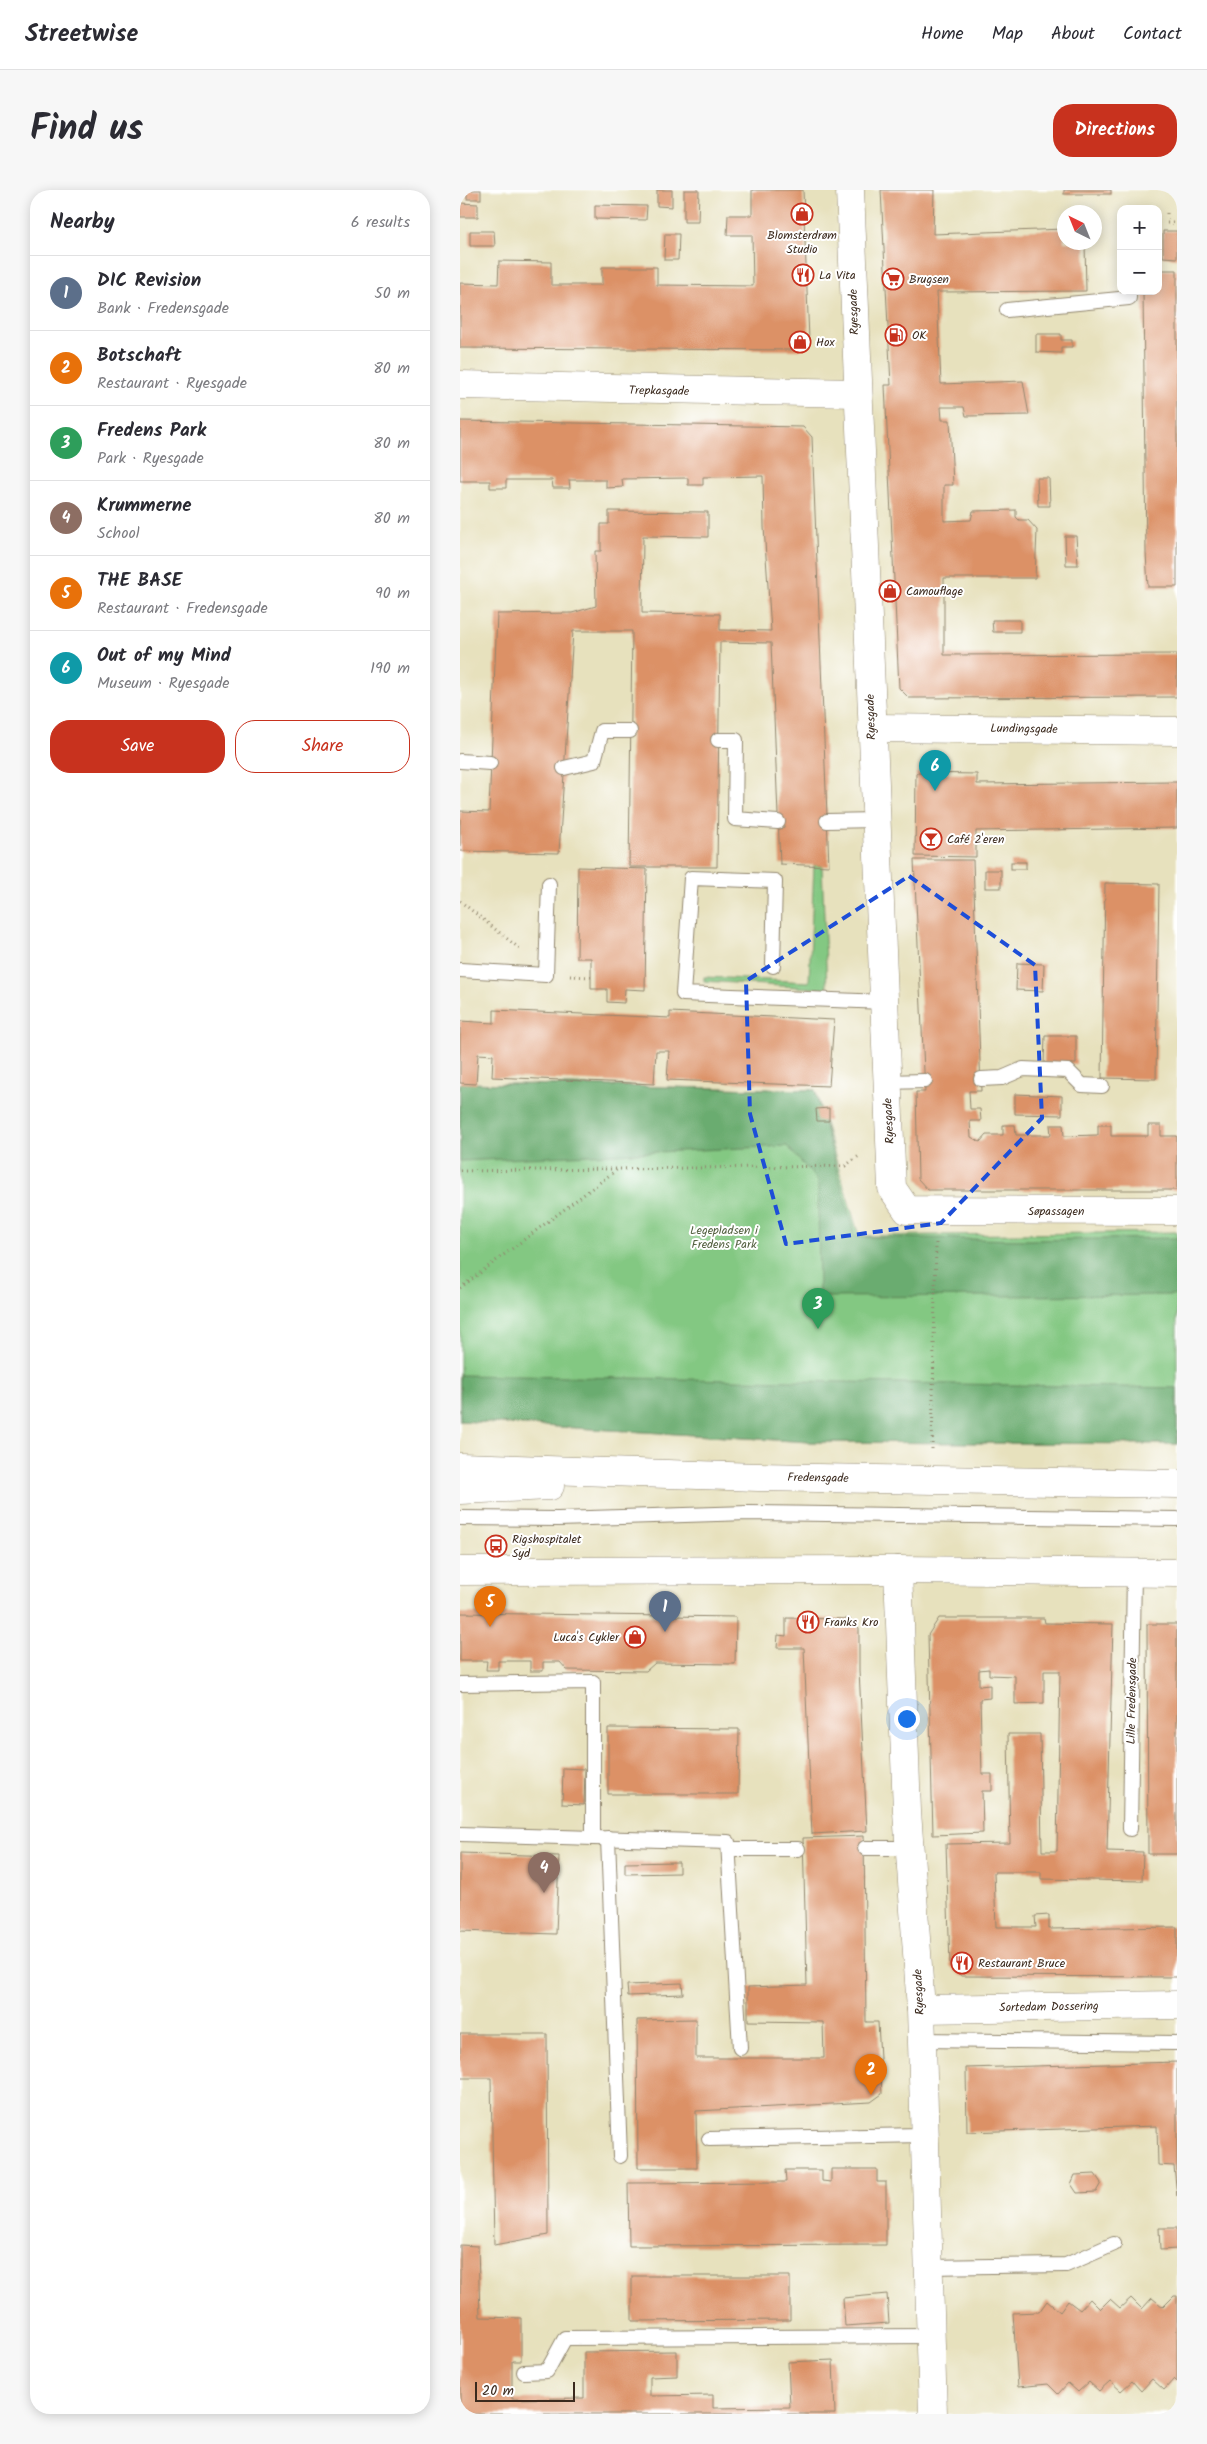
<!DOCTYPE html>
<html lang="en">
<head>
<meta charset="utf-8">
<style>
	body { margin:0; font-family:Kalam,sans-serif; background:#f7f7f7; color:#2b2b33 }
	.controls { position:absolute; right:15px; top:15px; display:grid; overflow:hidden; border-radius:10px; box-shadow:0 2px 12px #0003 }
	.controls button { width:45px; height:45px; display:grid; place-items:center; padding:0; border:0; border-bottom:1px solid #e1e1e2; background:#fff; color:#2b2b33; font:25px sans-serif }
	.compass { position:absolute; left:597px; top:15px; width:45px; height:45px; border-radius:50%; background:#fff; box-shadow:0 2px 12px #0003; rotate:317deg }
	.scale { position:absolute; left:15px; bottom:12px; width:100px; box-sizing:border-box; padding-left:5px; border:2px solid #3b2a1e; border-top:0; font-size:14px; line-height:18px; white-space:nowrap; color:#3b2a1e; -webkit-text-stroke:4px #fff; paint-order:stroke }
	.you { position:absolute; left:446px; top:1528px; width:18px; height:18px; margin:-12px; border:4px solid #fff; border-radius:50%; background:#1a73e8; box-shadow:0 0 0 8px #1a73e833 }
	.badge { display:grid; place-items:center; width:32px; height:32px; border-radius:50%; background:#c8321e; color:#fff; font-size:16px; font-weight:700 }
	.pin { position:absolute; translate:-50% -41px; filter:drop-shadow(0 1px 2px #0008) }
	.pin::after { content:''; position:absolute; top:26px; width:18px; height:15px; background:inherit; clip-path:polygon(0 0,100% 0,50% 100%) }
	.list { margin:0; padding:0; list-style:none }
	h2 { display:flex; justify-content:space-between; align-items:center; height:65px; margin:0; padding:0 20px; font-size:21px }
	h2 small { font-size:16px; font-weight:400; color:#7c7c81 }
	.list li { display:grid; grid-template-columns:32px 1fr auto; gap:15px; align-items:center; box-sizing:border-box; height:75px; padding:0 20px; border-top:1px solid #e1e1e2 }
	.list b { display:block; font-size:19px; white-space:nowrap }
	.list p { margin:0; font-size:16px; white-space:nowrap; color:#7c7c81 }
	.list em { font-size:16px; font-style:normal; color:#7c7c81 }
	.actions { display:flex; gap:10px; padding:15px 20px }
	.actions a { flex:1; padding:11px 0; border:1px solid #c8321e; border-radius:20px; text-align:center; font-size:18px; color:#c8321e }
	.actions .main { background:#c8321e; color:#fff }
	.map { position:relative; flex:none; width:717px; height:2224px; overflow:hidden; border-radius:20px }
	header { display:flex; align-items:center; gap:30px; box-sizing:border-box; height:70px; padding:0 25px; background:#fff; border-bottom:1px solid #e1e1e2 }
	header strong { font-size:24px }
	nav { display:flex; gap:28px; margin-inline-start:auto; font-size:18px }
	.intro { display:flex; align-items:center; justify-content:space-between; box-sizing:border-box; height:120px; padding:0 30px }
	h1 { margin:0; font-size:35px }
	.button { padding:12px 22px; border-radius:20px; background:#c8321e; color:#fff; font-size:18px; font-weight:700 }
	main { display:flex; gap:30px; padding:0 30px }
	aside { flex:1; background:#fff; border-radius:20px; box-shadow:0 2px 12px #0003 }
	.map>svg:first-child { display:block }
</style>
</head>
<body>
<header>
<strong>Streetwise</strong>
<nav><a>Home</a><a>Map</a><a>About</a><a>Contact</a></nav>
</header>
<div class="intro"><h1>Find us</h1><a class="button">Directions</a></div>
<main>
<aside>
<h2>Nearby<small>6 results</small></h2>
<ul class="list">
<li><span class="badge" style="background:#5c6f8a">1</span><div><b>DIC Revision</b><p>Bank · Fredensgade</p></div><em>50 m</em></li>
<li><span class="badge" style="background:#e8710a">2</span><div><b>Botschaft</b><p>Restaurant · Ryesgade</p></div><em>80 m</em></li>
<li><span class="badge" style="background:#2e9e5b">3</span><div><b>Fredens Park</b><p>Park · Ryesgade</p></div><em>80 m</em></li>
<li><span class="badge" style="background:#8d6e63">4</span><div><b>Krummerne</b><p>School</p></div><em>80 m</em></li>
<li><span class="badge" style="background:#e8710a">5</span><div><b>THE BASE</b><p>Restaurant · Fredensgade</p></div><em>90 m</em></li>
<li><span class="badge" style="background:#0f9aa8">6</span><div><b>Out of my Mind</b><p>Museum · Ryesgade</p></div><em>190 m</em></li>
</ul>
<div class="actions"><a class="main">Save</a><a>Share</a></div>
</aside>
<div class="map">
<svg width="717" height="2224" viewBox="0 0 717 2224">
	<rect width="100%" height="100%" fill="#fff"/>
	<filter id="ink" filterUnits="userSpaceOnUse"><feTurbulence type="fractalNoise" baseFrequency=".02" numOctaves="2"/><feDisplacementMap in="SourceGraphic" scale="10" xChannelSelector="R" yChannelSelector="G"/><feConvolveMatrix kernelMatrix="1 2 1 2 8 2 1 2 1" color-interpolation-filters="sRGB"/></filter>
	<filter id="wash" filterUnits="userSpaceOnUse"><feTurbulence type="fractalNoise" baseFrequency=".0096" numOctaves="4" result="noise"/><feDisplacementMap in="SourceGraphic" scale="20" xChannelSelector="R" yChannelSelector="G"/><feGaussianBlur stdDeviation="1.12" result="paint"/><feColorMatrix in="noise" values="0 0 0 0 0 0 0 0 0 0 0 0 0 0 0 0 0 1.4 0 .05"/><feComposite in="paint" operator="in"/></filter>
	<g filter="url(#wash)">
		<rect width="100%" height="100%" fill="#e7e1bd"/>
		<g fill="#83c882" stroke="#5f7950">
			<polygon points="354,675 362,676 367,799 244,791 244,787 349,792"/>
			<polygon points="0,893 355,900 399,1046 717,1042 717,1254 350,1252 0,1231"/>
		</g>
		<g fill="#6aac70" stroke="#526b47">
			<polygon points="0,893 355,900 395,1047 567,1050 717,1048 717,1105 359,1107 358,991 327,956 0,971"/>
			<polygon points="0,1185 717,1198 717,1254 350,1252 0,1231"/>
		</g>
		<g id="blocks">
			<g fill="#dc9166">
				<rect x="7" y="0" width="14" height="9"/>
				<polygon points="197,0 212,0 212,17 197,16"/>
				<polygon points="224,0 239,0 238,32 224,32"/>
				<polygon points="292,0 343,0 349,150 339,160 0,158 0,93 38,94 39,71 91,72 91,95 142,95 142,77 197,77 197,95 293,96 292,45 267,45 268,25 292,25"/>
				<polygon points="421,0 474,0 473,44 604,39 604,52 625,52 626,101 477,102 481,194 563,191 569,225 506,226 504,217 481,217 482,230 490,230 493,295 484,295 484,331 511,330 513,321 556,320 556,327 559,330 568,330 577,340 575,388 484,388 484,465 717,464 717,507 449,508 439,498 425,195 431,195"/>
				<rect x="604" y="0" width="47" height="4"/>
				<polygon points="0,13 18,14 18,27 0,27"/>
				<polygon points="135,15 187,16 186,30 135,29"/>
				<polygon points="10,41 34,41 35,56 10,56"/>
				<polygon points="703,41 717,41 717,68 703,67"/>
				<polygon points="205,44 219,44 218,70 204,70"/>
				<polygon points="698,80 717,80 717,397 688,397 686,363 683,101 698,101"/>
				<polygon points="576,144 601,144 601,150 612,150 612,157 601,157 601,163 576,162"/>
				<polygon points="0,231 343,237 352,247 369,676 320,674 311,453 260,452 257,677 169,677 172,441 113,441 99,663 0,661 0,621 29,622 37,424 112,423 136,416 135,361 141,361 141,334 149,334 149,321 248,322 248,347 183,346 182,423 260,424 260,440 311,441 304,337 303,286 243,287 243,295 228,295 228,288 162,289 163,297 146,298 146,290 109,290 110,298 93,298 92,290 46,290 46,298 30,298 30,291 0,291"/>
				<polygon points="577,288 589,288 590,316 578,316"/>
				<polygon points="605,346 616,346 618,375 606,375"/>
				<polygon points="532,430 560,430 560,442 533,442"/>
				<polygon points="456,583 517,584 517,594 717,592 717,638 516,641 516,667 455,666"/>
				<polygon points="454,670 513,670 521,901 509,901 510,919 520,919 521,931 510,931 511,947 520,952 526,945 543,945 543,935 555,935 556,945 591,945 590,935 603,935 604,946 638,945 638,935 651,935 651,946 688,946 688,935 701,935 701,946 717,946 717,1000 468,1000 458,989 456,902 465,902"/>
				<rect x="551" y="672" width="15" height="7"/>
				<polygon points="118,677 187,679 185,800 165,799 164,813 147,812 147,799 131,799 131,768 117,768"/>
				<rect x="525" y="680" width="16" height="18"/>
				<polygon points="645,693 699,694 696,889 642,888"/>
				<polygon points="557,773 584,774 583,801 556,800"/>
				<polygon points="34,820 210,828 210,822 374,830 369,896 207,890 209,861 196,861 194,894 32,887 33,865 18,864 16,894 0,893 0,831 34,833"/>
				<polygon points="585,846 616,846 616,874 584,873"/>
				<polygon points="555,904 602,906 602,925 555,924"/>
				<polygon points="369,918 369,931 357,931 356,919"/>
				<polygon points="0,1423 276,1427 275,1474 195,1473 186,1481 107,1480 100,1472 83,1472 83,1481 70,1481 70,1471 38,1471 38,1480 26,1480 27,1471 0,1471"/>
				<polygon points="326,1428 390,1429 399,1438 399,1480 407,1641 352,1644 344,1458 317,1458 318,1445 326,1446"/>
				<polygon points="479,1428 584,1428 585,1433 653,1434 647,1661 683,1662 682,1691 581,1689 581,1682 534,1682 536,1737 576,1737 575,1726 589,1725 589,1739 717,1737 717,1787 501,1786 490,1776 486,1654 550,1653 548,1544 580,1544 582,1661 597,1661 600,1481 584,1481 584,1513 555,1514 555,1486 529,1485 529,1479 519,1480 519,1496 530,1495 530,1508 520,1509 522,1584 532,1584 532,1601 522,1601 523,1643 473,1645 468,1445"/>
				<polygon points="687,1434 717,1434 717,1664 688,1664"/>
				<polygon points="148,1538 279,1539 278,1604 148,1604"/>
				<polygon points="103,1578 125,1579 124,1615 102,1614"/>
				<polygon points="404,1646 406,1832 418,1832 422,1904 411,1912 236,1921 237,1978 178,1978 177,1830 236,1829 236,1868 364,1868 363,1832 288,1831 288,1797 347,1795 343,1648"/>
				<polygon points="0,1663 99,1666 96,1744 0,1741"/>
				<polygon points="219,1672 219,1683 165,1684 165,1673"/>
				<polygon points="222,1793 223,1804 168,1806 167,1795"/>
				<polygon points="0,1844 87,1844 88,2045 34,2055 31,1888 0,1888"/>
				<polygon points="717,1872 717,2006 714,1976 698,1975 697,1936 507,1942 506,1878"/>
				<polygon points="371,1979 417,1979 417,1992 426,1992 426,2055 169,2056 168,1993 326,1992 325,1980 362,1980 362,1991 371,1992"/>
				<polygon points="635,1984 641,1993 636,2002 617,2003 611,1994 615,1985"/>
				<polygon points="699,2038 717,2038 717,2059 700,2060"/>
				<polygon points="0,2055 18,2056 20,2127 61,2128 61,2171 52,2171 52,2209 124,2208 124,2162 217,2161 217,2186 190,2187 190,2206 253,2205 253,2218 330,2217 328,2172 373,2170 375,2224 0,2224"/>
				<polygon points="172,2086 330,2086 330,2130 172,2131"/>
				<polygon points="427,2104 429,2133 385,2136 383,2108"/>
				<polygon points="714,2106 717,2106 717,2192 714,2189 704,2200 692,2189 681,2201 672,2191 661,2201 650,2191 639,2201 629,2192 618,2202 608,2193 598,2204 588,2194 558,2197 553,2123 579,2122 587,2111 600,2122 608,2111 620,2120 630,2109 640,2119 650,2109 660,2118 671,2108 682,2119 692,2108 703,2117"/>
			</g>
		</g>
	</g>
	<g filter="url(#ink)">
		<use href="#blocks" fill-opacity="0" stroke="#91866e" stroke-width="1"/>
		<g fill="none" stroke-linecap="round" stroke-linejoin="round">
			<g stroke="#91866e" stroke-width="16">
				<g id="service">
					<polyline points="547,120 669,108 669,101"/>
					<polyline points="258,550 276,550 275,629 318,632"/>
					<polyline points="0,571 30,573"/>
					<polyline points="104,578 134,571 142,541 170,541"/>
					<polyline points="367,631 416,630"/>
					<polyline points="313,776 315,691 231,688 223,804 424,812"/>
					<polyline points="0,780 86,785 89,694"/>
					<polyline points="521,889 542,888 563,879 608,881 622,895 642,896"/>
					<polyline points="427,892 465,891"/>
					<polyline points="0,1328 98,1329 288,1323 717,1329"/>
					<polyline points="0,1494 133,1492 133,1648"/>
					<polyline points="670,1639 674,1382"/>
					<polyline points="0,1644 268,1652 280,1858"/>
					<polyline points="148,1648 160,1966"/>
					<polyline points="405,1658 450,1658"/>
					<polyline points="269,1659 338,1659"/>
					<polyline points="461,1850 717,1853"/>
					<polyline points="249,1949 464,1945"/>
					<polyline points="468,2077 606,2075 654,2054"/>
					<polyline points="64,2182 87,2181 105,2148 471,2146"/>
				</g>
			</g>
			<g stroke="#91866e" stroke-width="29">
				<g id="minor">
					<polyline points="390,0 432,998 447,1020 717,1021"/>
					<polyline points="0,195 397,203"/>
					<polyline points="412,538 717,541"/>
					<polyline points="438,1380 447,1621 461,1819 473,2224"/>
					<polyline points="461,1819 717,1815"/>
				</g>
			</g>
			<g stroke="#91866e" stroke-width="29">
				<g id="tertiary">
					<polyline points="0,1277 298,1287 717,1294"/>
					<polyline points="0,1300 90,1296"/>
					<polyline points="0,1381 438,1380 717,1383"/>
				</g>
			</g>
			<g stroke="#91866e" stroke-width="3" stroke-dasharray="1 4" stroke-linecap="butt">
				<polyline points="707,23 707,33 717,33"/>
				<polyline points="0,711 60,759"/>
				<polyline points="110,786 131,787"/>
				<polyline points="0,981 385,976 399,966"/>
				<polyline points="0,1098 159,978"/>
				<polyline points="472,1259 476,1051"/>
			</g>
			<use href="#service" stroke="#fff" stroke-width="14"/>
			<use href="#minor" stroke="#fff" stroke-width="28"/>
			<use href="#tertiary" stroke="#fff" stroke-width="28"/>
		</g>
	</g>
	<path fill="none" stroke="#1d4ed8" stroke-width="4" stroke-dasharray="10 6" stroke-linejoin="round" d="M449 686 575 775 582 928 481 1033 326 1054 290 924 286 791Z"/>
	<defs>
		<g id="shop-ring" transform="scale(1.125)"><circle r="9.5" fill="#fff" stroke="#c8321e" stroke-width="1.5"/><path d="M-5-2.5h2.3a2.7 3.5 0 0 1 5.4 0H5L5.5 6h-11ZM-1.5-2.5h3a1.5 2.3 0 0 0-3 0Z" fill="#c8321e"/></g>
		<g id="restaurant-ring" transform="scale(1.125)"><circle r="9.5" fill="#fff" stroke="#c8321e" stroke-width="1.5"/><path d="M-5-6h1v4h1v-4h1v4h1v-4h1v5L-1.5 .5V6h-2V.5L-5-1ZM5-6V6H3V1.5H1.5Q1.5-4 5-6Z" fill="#c8321e"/></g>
		<g id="supermarket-ring" transform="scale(1.125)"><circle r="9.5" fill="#fff" stroke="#c8321e" stroke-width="1.5"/><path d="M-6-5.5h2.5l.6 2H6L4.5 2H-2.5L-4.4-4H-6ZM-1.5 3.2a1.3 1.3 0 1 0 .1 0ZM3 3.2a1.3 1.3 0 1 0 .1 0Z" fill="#c8321e"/></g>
		<g id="fuel-ring" transform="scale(1.125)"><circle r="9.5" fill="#fff" stroke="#c8321e" stroke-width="1.5"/><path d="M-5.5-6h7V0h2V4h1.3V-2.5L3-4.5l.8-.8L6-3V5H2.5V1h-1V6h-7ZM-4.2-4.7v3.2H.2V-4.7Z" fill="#c8321e"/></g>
		<g id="bar-ring" transform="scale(1.125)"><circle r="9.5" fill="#fff" stroke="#c8321e" stroke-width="1.5"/><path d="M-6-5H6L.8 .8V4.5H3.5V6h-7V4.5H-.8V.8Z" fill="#c8321e"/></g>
		<g id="bus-ring" transform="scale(1.125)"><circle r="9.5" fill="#fff" stroke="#c8321e" stroke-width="1.5"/><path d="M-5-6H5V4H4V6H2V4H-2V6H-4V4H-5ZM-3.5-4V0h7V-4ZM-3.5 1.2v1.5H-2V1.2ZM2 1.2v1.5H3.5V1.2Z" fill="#c8321e"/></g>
	</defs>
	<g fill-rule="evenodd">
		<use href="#shop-ring" x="342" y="24"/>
		<use href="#restaurant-ring" x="343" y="85"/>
		<use href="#supermarket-ring" x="433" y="89"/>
		<use href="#fuel-ring" x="436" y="145"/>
		<use href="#shop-ring" x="340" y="152"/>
		<use href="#shop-ring" x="430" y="401"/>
		<use href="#bar-ring" x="471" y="649"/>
		<use href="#bus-ring" x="36" y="1356"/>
		<use href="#restaurant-ring" x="348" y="1432"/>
		<use href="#shop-ring" x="175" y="1447"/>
		<use href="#restaurant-ring" x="502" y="1773"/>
	</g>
	<g text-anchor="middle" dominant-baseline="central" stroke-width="4" stroke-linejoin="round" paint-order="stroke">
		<g font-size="12" fill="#3b2a1e" stroke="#fff" text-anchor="start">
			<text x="342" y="45" text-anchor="middle">Blomsterdrøm<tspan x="342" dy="14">Studio</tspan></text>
			<text x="359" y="85">La Vita</text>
			<text x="449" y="89">Brugsen</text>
			<text x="452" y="145">OK</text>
			<text x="356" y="152">Hox</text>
			<text x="446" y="401">Camouflage</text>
			<text x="487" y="649">Café 2'eren</text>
			<text x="52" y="1349">Rigshospitalet<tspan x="52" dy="14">Syd</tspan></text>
			<text x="364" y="1432">Franks Kro</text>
			<text x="159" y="1447" text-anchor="end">Luca's Cykler</text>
			<text x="518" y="1773">Restaurant Bruce</text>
		</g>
		<g font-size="12" fill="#3b2a1e" stroke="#fff">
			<text transform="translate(394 122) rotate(-92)">Ryesgade</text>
			<text transform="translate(199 201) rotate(1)">Trepkasgade</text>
			<text transform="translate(411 527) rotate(-92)">Ryesgade</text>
			<text transform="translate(564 539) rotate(1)">Lundingsgade</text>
			<text transform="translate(429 931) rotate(-93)">Ryesgade</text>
			<text x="596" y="1021">Søpassagen</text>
			<text transform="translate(358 1288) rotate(1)">Fredensgade</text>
			<text transform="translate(672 1511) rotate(-89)">Lille Fredensgade</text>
			<text transform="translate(459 1802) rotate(-93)">Ryesgade</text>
			<text transform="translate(589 1817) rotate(-1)">Sortedam Dossering</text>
		</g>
		<g font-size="12" fill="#546141" stroke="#fff">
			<text x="264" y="1040">Legepladsen i<tspan x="264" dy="14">Fredens Park</tspan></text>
		</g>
	</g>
</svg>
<div class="controls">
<button>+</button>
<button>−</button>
</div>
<svg class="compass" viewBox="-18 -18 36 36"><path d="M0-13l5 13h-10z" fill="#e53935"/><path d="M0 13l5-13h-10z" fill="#7c7c81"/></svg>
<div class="scale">20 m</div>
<div class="you"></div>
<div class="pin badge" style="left:205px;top:1442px;background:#5c6f8a">1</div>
<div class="pin badge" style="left:411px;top:1905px;background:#e8710a">2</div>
<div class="pin badge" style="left:358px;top:1139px;background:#2e9e5b">3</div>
<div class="pin badge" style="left:84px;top:1703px;background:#8d6e63">4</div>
<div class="pin badge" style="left:30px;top:1437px;background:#e8710a">5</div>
<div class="pin badge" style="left:475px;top:601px;background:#0f9aa8">6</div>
</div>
</main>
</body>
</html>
